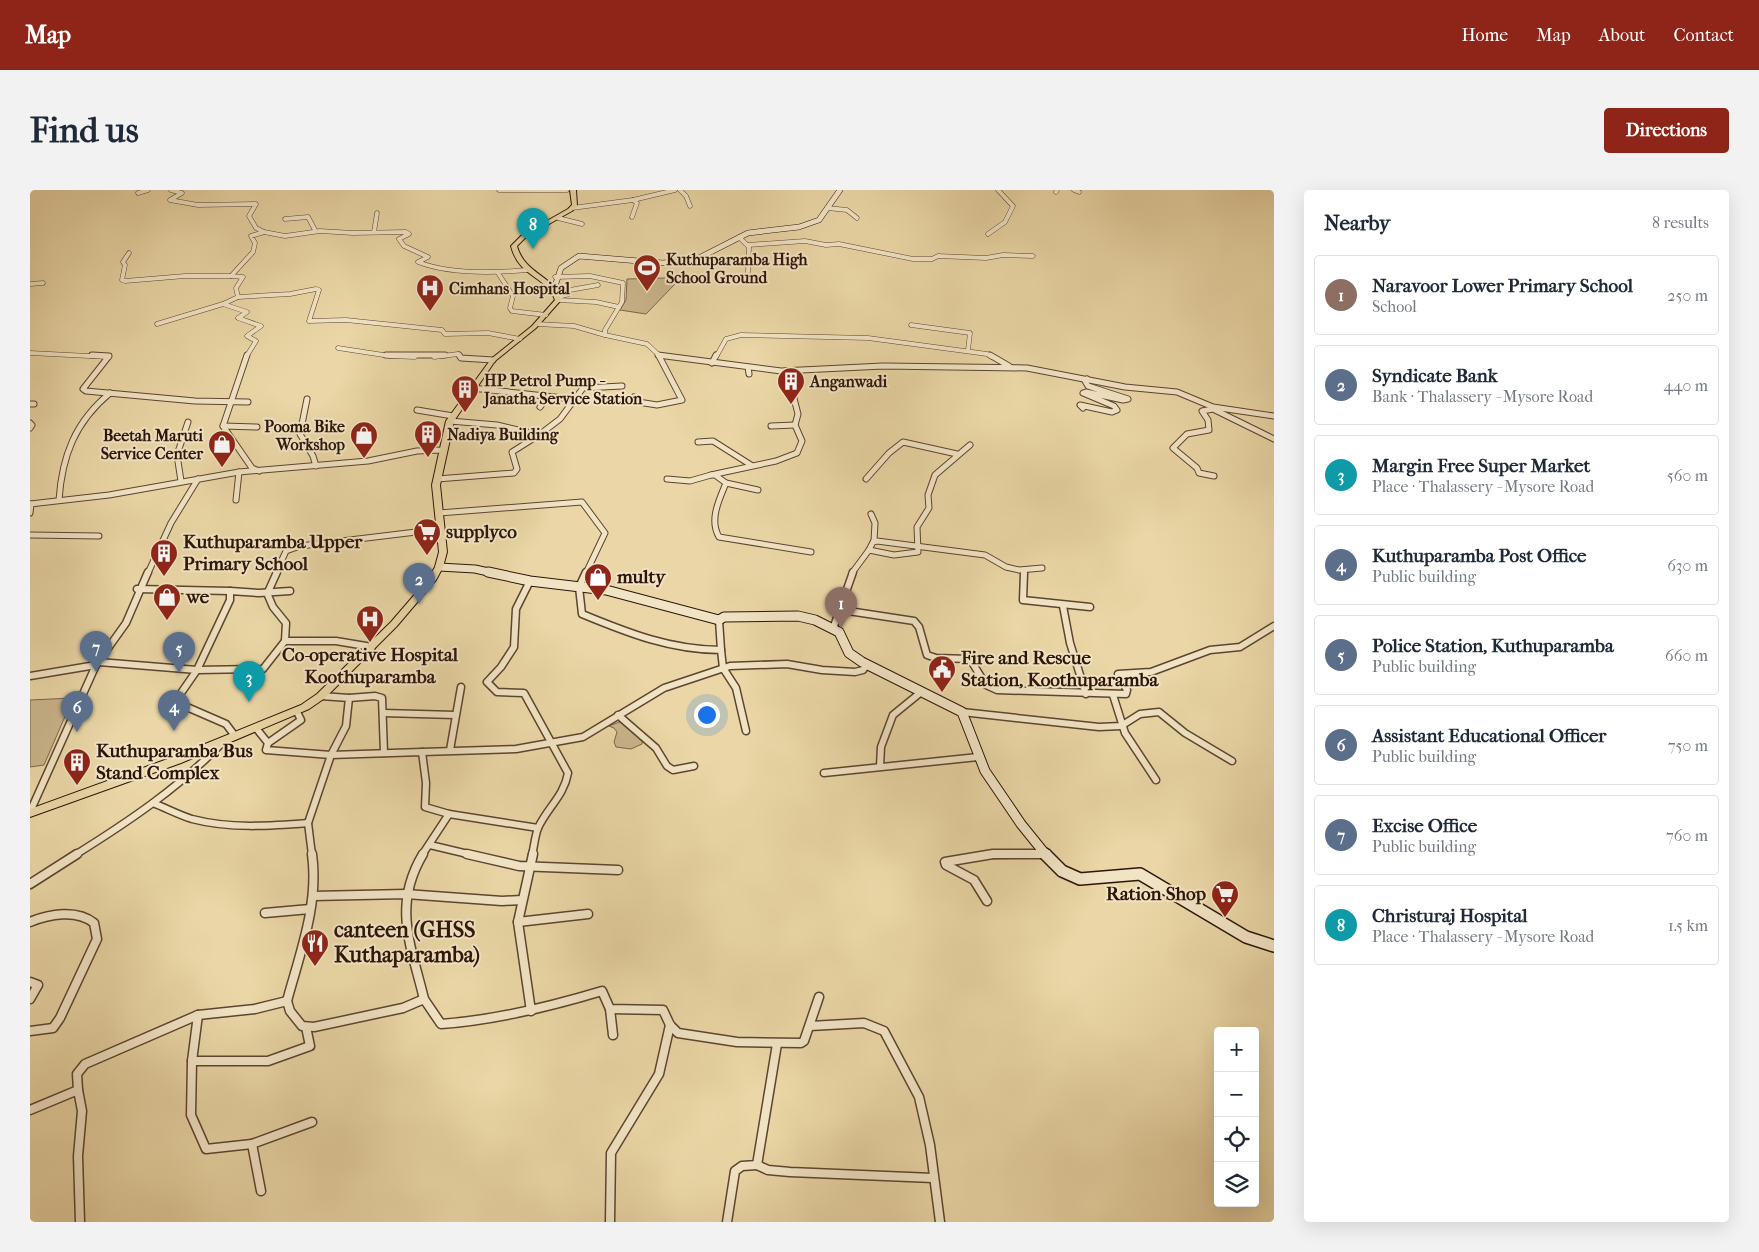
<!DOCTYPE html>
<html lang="en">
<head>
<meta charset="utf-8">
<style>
	body { margin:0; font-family:"IM FELL French Canon",serif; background:#f2f2f3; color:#1f2937 }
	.controls { position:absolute; right:15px; bottom:15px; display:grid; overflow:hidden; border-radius:5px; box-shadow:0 5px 20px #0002 }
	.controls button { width:45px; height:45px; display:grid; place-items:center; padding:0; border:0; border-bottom:1px solid #e0e1e3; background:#fff; color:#1f2937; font:25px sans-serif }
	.you { position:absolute; left:676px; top:524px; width:18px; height:18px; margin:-12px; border:4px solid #fff; border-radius:50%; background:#1a73e8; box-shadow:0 0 0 8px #1a73e833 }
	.badge { display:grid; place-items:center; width:32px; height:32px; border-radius:50%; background:#8f2418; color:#fff; font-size:16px; font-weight:700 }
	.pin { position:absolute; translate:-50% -41px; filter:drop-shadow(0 1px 2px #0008) }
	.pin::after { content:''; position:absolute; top:26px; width:18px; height:15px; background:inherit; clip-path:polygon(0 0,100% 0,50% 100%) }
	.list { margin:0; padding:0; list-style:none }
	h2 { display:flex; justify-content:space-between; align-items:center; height:65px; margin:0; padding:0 20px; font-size:21px }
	h2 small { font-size:16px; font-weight:400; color:#747a83 }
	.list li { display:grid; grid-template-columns:32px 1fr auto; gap:15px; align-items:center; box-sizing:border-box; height:80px; margin:0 10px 10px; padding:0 10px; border:1px solid #e0e1e3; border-radius:5px }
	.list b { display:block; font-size:19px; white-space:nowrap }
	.list p { margin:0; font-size:16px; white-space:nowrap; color:#747a83 }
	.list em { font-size:16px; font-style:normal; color:#747a83 }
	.icon { flex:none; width:28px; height:28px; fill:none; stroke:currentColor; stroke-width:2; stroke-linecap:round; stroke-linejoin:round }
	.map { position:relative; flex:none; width:1244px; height:1032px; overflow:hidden; border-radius:5px }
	header { display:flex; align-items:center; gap:30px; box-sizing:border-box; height:70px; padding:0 25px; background:#8f2418; color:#fff }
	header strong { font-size:24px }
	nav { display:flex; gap:28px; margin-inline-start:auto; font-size:18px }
	.intro { display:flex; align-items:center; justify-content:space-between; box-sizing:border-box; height:120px; padding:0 30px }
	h1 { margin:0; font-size:35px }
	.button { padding:12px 22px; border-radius:5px; background:#8f2418; color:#fff; font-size:18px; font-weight:700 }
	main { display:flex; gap:30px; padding:0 30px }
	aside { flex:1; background:#fff; border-radius:5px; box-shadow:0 5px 20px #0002 }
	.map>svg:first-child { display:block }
</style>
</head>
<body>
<header>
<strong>Map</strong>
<nav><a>Home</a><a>Map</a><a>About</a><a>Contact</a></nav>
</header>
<div class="intro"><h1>Find us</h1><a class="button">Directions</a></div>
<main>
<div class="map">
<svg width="1244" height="1032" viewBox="0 0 1244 1032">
	<rect width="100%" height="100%" fill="#ead6a6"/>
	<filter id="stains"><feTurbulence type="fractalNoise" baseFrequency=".004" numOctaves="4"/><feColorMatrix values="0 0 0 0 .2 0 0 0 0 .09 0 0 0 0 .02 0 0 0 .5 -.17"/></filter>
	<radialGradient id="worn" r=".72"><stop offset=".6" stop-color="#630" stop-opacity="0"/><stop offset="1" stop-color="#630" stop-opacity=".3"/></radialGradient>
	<g fill="#cab58b" stroke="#7c654a">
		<polygon points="637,88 645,94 616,124 590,120 596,110 597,89"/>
		<polygon points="43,508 14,575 0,577 0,510"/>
		<polygon points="597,529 613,542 612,554 601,559 586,557 584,552 587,542 584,538 579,536"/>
	</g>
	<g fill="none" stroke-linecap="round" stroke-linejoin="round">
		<g stroke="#5c4530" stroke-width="5">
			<g id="minor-far3">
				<polyline points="141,0 152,3 140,10 168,15 226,14 219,26 226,38 234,42 221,46 225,53 223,62 201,86 213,87 206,98 208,107 193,114 217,122 208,128 231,136 217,146 226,151 216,167"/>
				<polyline points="469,0 537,0"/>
				<polyline points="650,0 656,6 660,16"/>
				<polyline points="1044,0 1049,2"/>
				<polyline points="1026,2 1027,0"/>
				<polyline points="108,3 118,0"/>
				<polyline points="542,18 603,10 645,0"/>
				<polyline points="797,18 817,20 827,28"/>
				<polyline points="602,27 607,13 603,10"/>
				<polyline points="528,28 552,34"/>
				<polyline points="255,29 278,27 285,40"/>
				<path d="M234 42 255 46 290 41 323 43 376 42 379 44 369 49 374 56 398 67 388 72C419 84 464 83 497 80"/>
				<polyline points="344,42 347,23"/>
				<polyline points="958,44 975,32 983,16 968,0"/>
				<polyline points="709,47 719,57 718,82"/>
				<polyline points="718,55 775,51 796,55 809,54 883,69 902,69 908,66 956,68 973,65 1003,66"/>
				<polyline points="99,63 93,72 95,75 92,90 95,91 155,86 201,86"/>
				<polyline points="468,83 483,106 480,118 482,121 516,125"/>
				<polyline points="525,87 560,86 593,93 592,112 575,140 575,145 617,154 631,167"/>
				<polyline points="0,94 13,93"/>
				<polyline points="208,107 260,104 286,99 289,100 279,131 316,130 412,140 415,144 458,143 490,149"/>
				<polyline points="528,107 539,104 540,100 568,95"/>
				<polyline points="528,110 566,112 589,117"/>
				<polyline points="127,134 193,114"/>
				<polyline points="507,134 544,136 575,145"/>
				<polyline points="881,135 940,143 938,160"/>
				<polyline points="308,158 360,166 385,167"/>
				<polyline points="0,163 79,167"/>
				<polyline points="404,167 428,164 430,167"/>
				<polyline points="686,167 696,149 711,145 838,148 957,164 962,167"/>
			</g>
		</g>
		<g stroke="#5c4530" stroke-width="7">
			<g id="minor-far2">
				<polyline points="62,165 79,166 53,199 56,201 165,211 218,212"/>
				<polyline points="217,165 193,236 222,278 229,281"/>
				<polyline points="356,165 415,165"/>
				<polyline points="429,165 431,168 463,170"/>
				<polyline points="628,165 751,181 853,176 997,178 1095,197 1147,202 1183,217 1244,226"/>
				<polyline points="960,165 979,176"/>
				<polyline points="682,173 686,165"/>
				<polyline points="718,177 719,184"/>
				<polyline points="442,198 543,209"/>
				<polyline points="604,207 602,211 627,215 652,210 629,166"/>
				<polyline points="277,209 270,244 283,266 286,276"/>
				<polyline points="0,214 4,214"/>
				<polyline points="510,217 517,207"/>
				<polyline points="1053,218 1050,215 1082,222 1087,220 1084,216 1053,203 1056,202 1093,210 1098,209 1058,196 1055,191 1057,189"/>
				<polyline points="387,220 423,226"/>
				<polyline points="0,233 2,235 0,238"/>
				<polyline points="193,236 227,237"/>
				<polyline points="741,236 765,235"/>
				<polyline points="509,245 530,229 553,198 592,196"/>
				<polyline points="668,252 683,251 721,275"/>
				<polyline points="1184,286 1169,283 1167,278 1143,258 1157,244 1179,240 1178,230 1172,221 1183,219 1244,249"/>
				<polyline points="407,289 484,283 487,279 482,262 509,245 467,235 420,231"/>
				<polyline points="637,289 660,291 681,285"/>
				<polyline points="836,289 859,263 873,252 927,264"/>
				<polyline points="151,291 147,265 158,232"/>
				<path d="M696 293C689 310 679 330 689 347L781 362"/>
				<polyline points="728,300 696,293 685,285 681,285 746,271 767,263 772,251 765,235 768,224 757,181"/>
				<path d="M29 310C32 266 45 232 80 203"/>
				<polyline points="206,310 209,282"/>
				<polyline points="0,314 79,305 209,282 338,271 387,261 413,260"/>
				<polyline points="0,323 1,314"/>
				<polyline points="409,323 552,312 575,343 556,383"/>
				<polyline points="841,324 845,333 844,351"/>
				<polyline points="0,345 69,346"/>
				<polyline points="839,360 843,352 847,351 955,365 976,377 989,380 1012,378"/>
				<polyline points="118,383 141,333 168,289"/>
				<polyline points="246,383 256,361 270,356 411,339"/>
				<polyline points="822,383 839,360 864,365 888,362 887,337 899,318 898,305 905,285 940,255"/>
			</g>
		</g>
		<g stroke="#5c4530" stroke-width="9">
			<g id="minor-far1">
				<path d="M556 382 549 397 552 424C598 443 641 460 691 460L693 478 706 498 716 541"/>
				<polyline points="994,383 993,410 1060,417"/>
				<path d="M500 391 486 419 484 457 471 477 457 492 467 502 494 503 538 583C534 606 517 618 508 638 505 646 504 657 502 665"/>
				<polyline points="107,399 200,401"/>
				<polyline points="238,402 247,382"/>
				<polyline points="237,403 243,417 256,433 255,451 306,451 342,457"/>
				<polyline points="1033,416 1040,453 1056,504"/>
				<polyline points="812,420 884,431 889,437 897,465 906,468 940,469 956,495 967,500 1096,504 1097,500 1088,484 1121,482 1180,460 1210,457 1244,436"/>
				<polyline points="689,430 691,460"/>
				<polyline points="803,439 823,382"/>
				<polyline points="69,472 167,480 149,506 150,514 196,534 205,546"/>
				<polyline points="167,480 200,410 200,401 229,403 260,401"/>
				<polyline points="167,480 233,479 255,451"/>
				<polyline points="0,486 66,475 96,433 118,382"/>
				<polyline points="1083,505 1095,543 1126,590"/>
				<polyline points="319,508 345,506 352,508 354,563"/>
				<polyline points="932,522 1069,537 1091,536 1110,524 1129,522 1155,543 1202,571"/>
				<polyline points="353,523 425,525"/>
				<polyline points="588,525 626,558 637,576 643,580 664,576"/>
				<polyline points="226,538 238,553 236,560 301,565 392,562 396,593 395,617 419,624 508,638"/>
				<polyline points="238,553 271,530 267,522"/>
				<polyline points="420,560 431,497"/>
				<polyline points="392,562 486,559 553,547 634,498 700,476 757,474 792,480 825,482 833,480 837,475"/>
				<polyline points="850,576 851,557 863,525 890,503"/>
				<polyline points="794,583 948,567"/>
				<path d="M123 613C136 618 149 625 162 629 200 639 240 636 278 633"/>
				<polyline points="0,622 66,475"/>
				<polyline points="400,655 442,665"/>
				<path d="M45 665C98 632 150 597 193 552"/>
				<polyline points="282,665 278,633 301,565 316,536 319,508 291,506"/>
				<polyline points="392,665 419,624"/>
				<polyline points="957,665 1017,664"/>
			</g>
		</g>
		<g stroke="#5c4530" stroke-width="11">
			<g id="minor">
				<path d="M282 664C289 714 270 763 257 811L260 821 272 836 284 837 373 818 394 809 411 834C466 830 519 817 572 801L580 819 633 820 640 835 648 843 707 852 771 853 774 851 789 807"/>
				<path d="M393 664C362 716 381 755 394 809"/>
				<polyline points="437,664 489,676 588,680"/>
				<polyline points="0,694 47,664"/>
				<polyline points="283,706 376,704 472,711 492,710"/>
				<polyline points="957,711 944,690 916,675 915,672 963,664 1017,664"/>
				<polyline points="235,723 280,719"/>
				<path d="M0 732C19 724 47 719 64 733L67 749 30 828 23 838 0 841"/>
				<polyline points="488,732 558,724"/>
				<polyline points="0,792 8,795 0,809"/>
				<polyline points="580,819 583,845"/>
				<polyline points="501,821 488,732 503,664"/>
				<polyline points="168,825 162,871 161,925 176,959 222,954 282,932"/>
				<polyline points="780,836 834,833 854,841 889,907 900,955 910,1032"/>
				<polyline points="162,871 238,871 280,856 276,837"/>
				<polyline points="48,900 52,921 48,966 50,1032"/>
				<polyline points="0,920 48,900 47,884 55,874 168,825 225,819 257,811"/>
				<polyline points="222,954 231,1001"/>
				<polyline points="727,975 738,980 760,982 903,988"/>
				<polyline points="580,1032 581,963 629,884 640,835"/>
				<polyline points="697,1032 705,981 712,976 727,975 747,854"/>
			</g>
		</g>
		<g stroke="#2d1508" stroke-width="6">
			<polyline id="secondary-far3" points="524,99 531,78 549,66 633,73 665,70 718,43 769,37 789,30 810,0"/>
		</g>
		<g stroke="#2d1508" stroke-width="9">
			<polyline id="secondary-far2" points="409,377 445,379 463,383"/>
		</g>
		<g stroke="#2d1508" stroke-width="11">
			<polyline id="secondary-far1" points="458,382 500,391 576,400 689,430 694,427 768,426 785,430 809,442 819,463 832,472 932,522 955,581 991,634 1016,665"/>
		</g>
		<g stroke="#2d1508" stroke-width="14">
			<polyline id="secondary" points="1015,664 1032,681 1050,689 1110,684 1216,747 1244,756"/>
		</g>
		<g stroke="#2d1508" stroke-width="2">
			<path id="primary" d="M540 0H546L547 16 542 21 496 47 487 56C495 85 523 84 531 110L506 138 465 171 424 231 410 295 417 362 413 377 406 390 367 436 295 508 279 519 151 573 0 627V619L143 567 271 515 287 504 361 432 398 389 405 377 409 362 402 295 416 231 461 169 502 136 525 110C517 86 489 88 481 56L492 45 538 19 542 15Z"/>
		</g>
		<use href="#minor-far3" stroke="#f1e4c5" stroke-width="4"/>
		<use href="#minor-far2" stroke="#f1e4c5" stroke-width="5"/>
		<use href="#minor-far1" stroke="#f1e4c5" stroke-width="6"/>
		<use href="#minor" stroke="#f1e4c5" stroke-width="8"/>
		<use href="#secondary-far3" stroke="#f1e4c5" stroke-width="5"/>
		<use href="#secondary-far2" stroke="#f1e4c5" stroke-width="7"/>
		<use href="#secondary-far1" stroke="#f1e4c5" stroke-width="9"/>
		<use href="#secondary" stroke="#f1e4c5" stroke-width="11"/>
		<use href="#primary" fill="#ead6a6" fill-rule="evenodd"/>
	</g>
	<defs>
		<g id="stadium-pin" transform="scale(1.4375)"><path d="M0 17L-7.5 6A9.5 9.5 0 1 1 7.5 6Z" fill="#8f2418" stroke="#f1e4c5"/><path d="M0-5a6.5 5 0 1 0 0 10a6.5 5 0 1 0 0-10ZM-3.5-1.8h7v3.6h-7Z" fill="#fff"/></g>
		<g id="hospital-pin" transform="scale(1.4375)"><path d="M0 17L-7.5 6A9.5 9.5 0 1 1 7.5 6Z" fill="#8f2418" stroke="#f1e4c5"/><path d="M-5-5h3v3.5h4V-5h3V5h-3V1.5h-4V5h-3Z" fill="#fff"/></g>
		<g id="building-pin" transform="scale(1.4375)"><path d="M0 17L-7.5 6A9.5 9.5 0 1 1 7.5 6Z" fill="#8f2418" stroke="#f1e4c5"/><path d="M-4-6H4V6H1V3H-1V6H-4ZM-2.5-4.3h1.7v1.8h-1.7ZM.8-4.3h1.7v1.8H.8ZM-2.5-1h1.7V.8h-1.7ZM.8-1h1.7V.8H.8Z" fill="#fff"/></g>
		<g id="shop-pin" transform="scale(1.4375)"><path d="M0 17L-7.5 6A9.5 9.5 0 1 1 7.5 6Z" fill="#8f2418" stroke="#f1e4c5"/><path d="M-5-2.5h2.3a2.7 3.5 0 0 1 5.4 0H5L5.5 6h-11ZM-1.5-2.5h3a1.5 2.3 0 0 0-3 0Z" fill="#fff"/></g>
		<g id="supermarket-pin" transform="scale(1.4375)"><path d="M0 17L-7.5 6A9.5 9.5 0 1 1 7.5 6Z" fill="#8f2418" stroke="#f1e4c5"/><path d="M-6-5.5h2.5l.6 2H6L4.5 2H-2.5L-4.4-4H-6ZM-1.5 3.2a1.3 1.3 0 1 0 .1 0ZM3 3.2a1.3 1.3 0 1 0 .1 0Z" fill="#fff"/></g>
		<g id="civic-pin" transform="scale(1.4375)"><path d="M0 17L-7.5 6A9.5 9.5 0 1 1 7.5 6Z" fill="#8f2418" stroke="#f1e4c5"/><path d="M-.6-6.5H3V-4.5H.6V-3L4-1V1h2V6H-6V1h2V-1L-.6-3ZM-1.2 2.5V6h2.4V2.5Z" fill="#fff"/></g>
		<g id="restaurant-pin" transform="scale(1.4375)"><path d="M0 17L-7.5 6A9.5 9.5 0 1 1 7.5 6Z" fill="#8f2418" stroke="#f1e4c5"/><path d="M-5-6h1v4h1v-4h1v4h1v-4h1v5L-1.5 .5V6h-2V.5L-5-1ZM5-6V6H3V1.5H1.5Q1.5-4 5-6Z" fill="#fff"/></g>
	</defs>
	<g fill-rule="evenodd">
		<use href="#stadium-pin" x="617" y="78"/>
		<use href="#hospital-pin" x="400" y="98"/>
		<use href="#building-pin" x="761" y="191"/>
		<use href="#building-pin" x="435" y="199"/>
		<use href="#building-pin" x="398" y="244"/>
		<use href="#shop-pin" x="334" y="245"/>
		<use href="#shop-pin" x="192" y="254"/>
		<use href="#supermarket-pin" x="397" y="342"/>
		<use href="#building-pin" x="134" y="363"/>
		<use href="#shop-pin" x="568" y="387"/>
		<use href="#shop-pin" x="137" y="407"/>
		<use href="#hospital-pin" x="340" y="429"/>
		<use href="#civic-pin" x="912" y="479"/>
		<use href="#building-pin" x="47" y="572"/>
		<use href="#supermarket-pin" x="1195" y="704"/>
		<use href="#restaurant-pin" x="285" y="753"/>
	</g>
	<g text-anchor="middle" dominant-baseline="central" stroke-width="4" stroke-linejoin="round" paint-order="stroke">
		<g font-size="16" font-weight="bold" fill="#2d1508" stroke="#f1e4c5" text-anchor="start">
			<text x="636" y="69">Kuthuparamba High<tspan x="636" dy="18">School Ground</tspan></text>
			<text x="419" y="98">Cimhans Hospital</text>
			<text x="454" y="190">HP Petrol Pump -<tspan x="454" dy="18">Janatha Service Station</tspan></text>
			<text x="780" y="191">Anganwadi</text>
			<text x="315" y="236" text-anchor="end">Pooma Bike<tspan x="315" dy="18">Workshop</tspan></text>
			<text x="417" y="244">Nadiya Building</text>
			<text x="173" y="245" text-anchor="end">Beetah Maruti<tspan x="173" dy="18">Service Center</tspan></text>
		</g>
		<g font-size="19" font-weight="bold" fill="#2d1508" stroke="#f1e4c5" text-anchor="start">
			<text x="416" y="342">supplyco</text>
			<text x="153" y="352">Kuthuparamba Upper<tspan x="153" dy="22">Primary School</tspan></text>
			<text x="587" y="387">multy</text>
			<text x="156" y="407">we</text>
			<text x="340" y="465" text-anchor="middle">Co-operative Hospital<tspan x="340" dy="22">Koothuparamba</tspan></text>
			<text x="931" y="468">Fire and Rescue<tspan x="931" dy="22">Station, Koothuparamba</tspan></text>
			<text x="66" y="561">Kuthuparamba Bus<tspan x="66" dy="22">Stand Complex</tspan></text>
			<text x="1176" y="704" text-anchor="end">Ration Shop</text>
		</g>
		<g font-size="22" font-weight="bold" fill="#2d1508" stroke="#f1e4c5" text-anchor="start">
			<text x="304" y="740">canteen (GHSS<tspan x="304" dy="25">Kuthaparamba)</tspan></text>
		</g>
	</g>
	<rect width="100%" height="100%" filter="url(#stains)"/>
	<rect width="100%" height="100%" fill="url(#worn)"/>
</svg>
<div class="controls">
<button>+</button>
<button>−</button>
<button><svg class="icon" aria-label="locate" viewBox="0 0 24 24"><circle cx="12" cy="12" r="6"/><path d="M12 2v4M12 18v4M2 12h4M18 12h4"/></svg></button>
<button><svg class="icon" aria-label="layers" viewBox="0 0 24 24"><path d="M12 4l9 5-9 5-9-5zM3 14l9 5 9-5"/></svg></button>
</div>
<div class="you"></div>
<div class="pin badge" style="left:811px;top:438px;background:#8d6e63">1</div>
<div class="pin badge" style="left:389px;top:414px;background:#5c6f8a">2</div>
<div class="pin badge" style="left:219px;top:512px;background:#0f9aa8">3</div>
<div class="pin badge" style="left:144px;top:541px;background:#5c6f8a">4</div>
<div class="pin badge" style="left:149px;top:483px;background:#5c6f8a">5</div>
<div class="pin badge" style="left:47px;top:542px;background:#5c6f8a">6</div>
<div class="pin badge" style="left:66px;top:482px;background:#5c6f8a">7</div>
<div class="pin badge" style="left:503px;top:59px;background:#0f9aa8">8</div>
</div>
<aside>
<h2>Nearby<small>8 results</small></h2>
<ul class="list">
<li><span class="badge" style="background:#8d6e63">1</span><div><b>Naravoor Lower Primary School</b><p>School</p></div><em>250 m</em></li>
<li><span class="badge" style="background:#5c6f8a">2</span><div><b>Syndicate Bank</b><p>Bank · Thalassery - Mysore Road</p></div><em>440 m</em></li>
<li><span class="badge" style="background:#0f9aa8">3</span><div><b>Margin Free Super Market</b><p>Place · Thalassery - Mysore Road</p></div><em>560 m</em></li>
<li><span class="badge" style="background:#5c6f8a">4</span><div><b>Kuthuparamba Post Office</b><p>Public building</p></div><em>630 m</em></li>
<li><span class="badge" style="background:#5c6f8a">5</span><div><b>Police Station, Kuthuparamba</b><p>Public building</p></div><em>660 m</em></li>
<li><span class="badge" style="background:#5c6f8a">6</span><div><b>Assistant Educational Officer</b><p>Public building</p></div><em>750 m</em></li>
<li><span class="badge" style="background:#5c6f8a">7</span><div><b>Excise Office</b><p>Public building</p></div><em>760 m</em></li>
<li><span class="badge" style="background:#0f9aa8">8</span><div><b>Christuraj Hospital</b><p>Place · Thalassery - Mysore Road</p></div><em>1.5 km</em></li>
</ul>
</aside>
</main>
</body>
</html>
